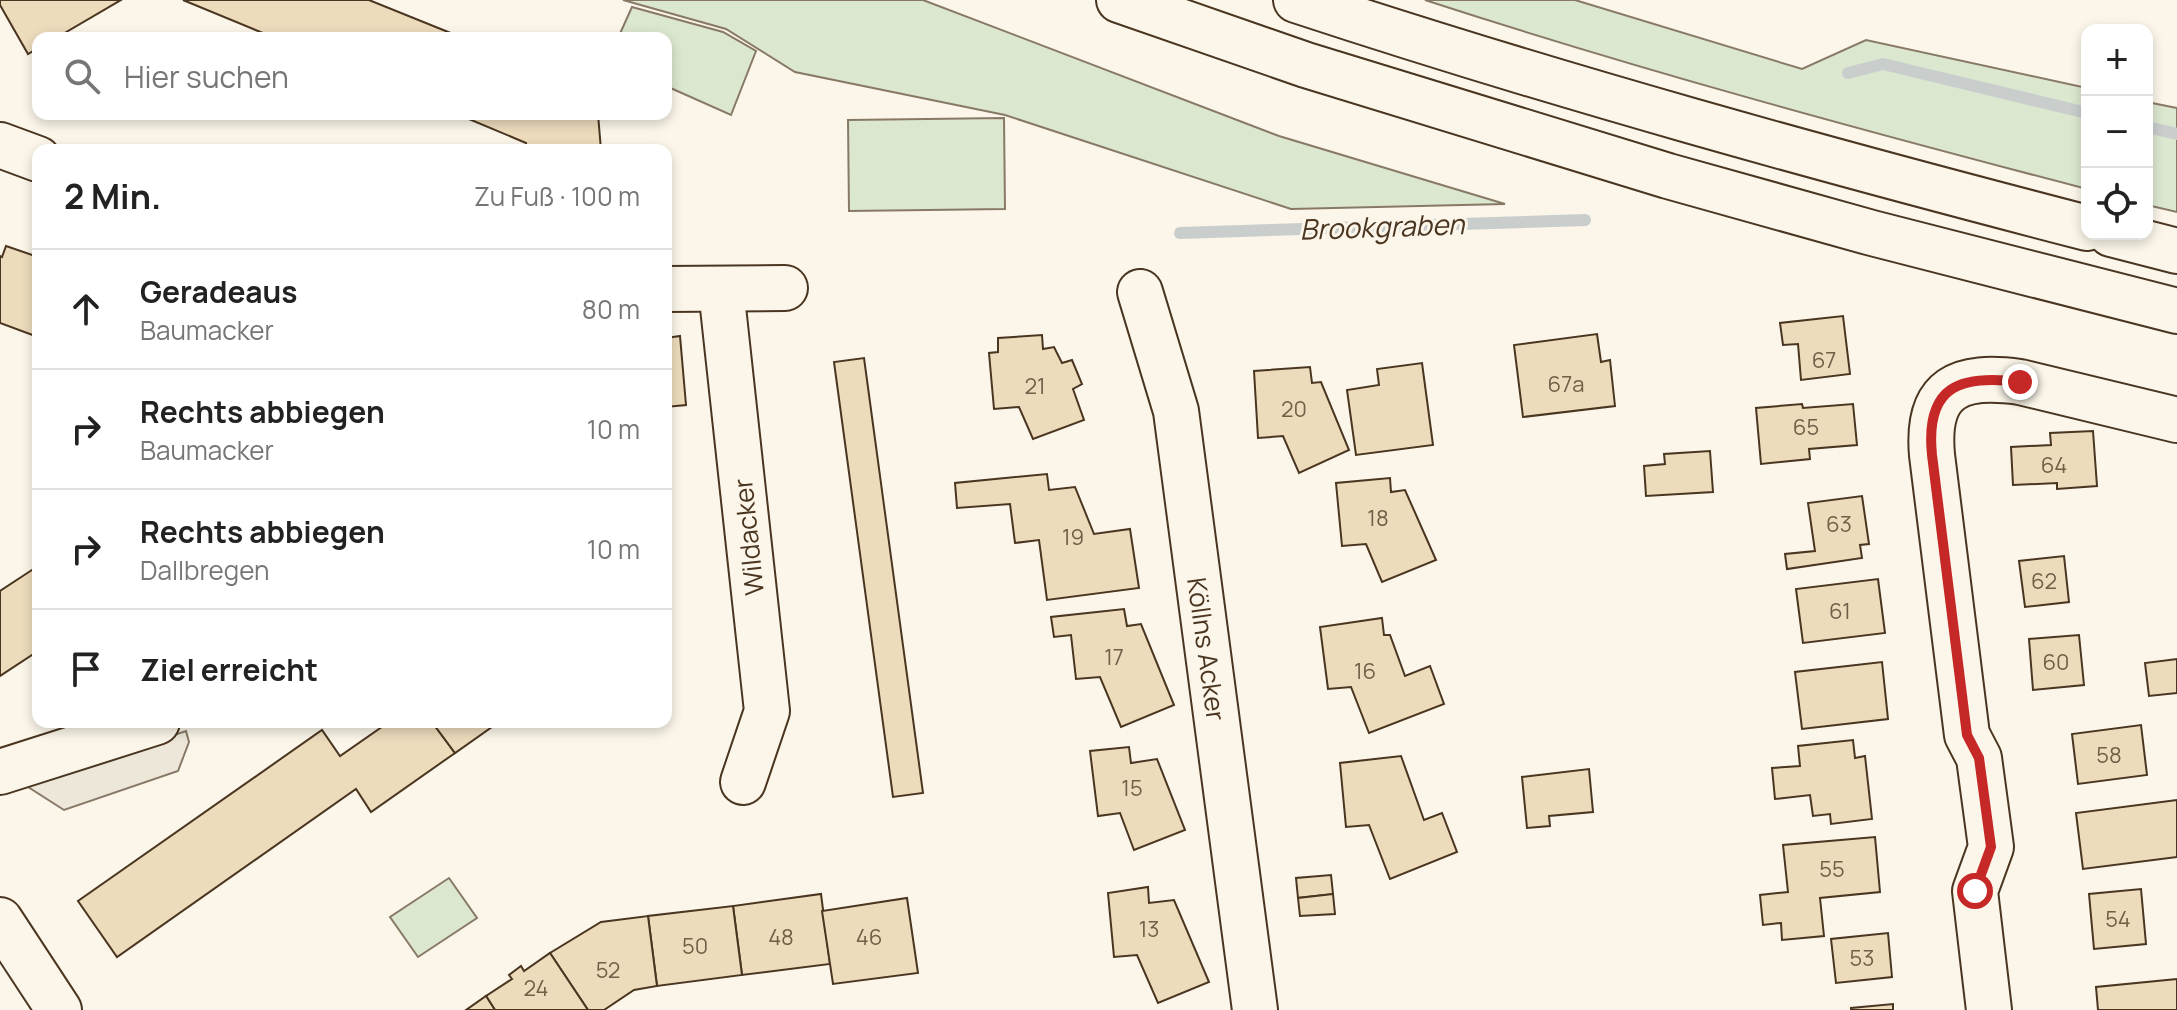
<!DOCTYPE html>
<html lang="de">
<head>
<meta charset="utf-8">
<style>
	body { margin:0; font-family:Manrope,sans-serif; background:#f6f6f6; color:#222 }
	.controls { position:absolute; right:24px; top:24px; display:grid; overflow:hidden; border-radius:16px; box-shadow:0 4px 12px #0003 }
	.controls button { width:72px; height:72px; display:grid; place-items:center; padding:0; border:0; border-bottom:2px solid #e0e0e0; background:#fff; color:#222; font:40px sans-serif }
	.stop { position:absolute; width:24px; height:24px; margin:-18px; border:6px solid #c62828; border-radius:50%; background:#fff }
	.stop.end { background:#c62828; border-color:#fff; box-shadow:0 2px 8px #0008 }
	.list { margin:0; padding:0; list-style:none }
	h2 { display:flex; justify-content:space-between; align-items:center; height:104px; margin:0; padding:0 32px; font-size:34px }
	h2 small { font-size:26px; font-weight:400; color:#767676 }
	.list li { display:grid; grid-template-columns:52px 1fr auto; gap:24px; align-items:center; box-sizing:border-box; height:120px; padding:0 32px; border-top:2px solid #e0e0e0 }
	.list b { display:block; font-size:30px; white-space:nowrap }
	.list p { margin:0; font-size:26px; white-space:nowrap; color:#767676 }
	.list em { font-size:26px; font-style:normal; color:#767676 }
	.icon { flex:none; width:44px; height:44px; fill:none; stroke:currentColor; stroke-width:2; stroke-linecap:round; stroke-linejoin:round }
	.map { position:relative; flex:none; width:2177px; height:1010px; overflow:hidden }
	.search { position:absolute; background:#fff; box-shadow:0 4px 12px #0003; left:32px; top:32px; width:640px; height:88px; display:flex; align-items:center; gap:20px; box-sizing:border-box; padding:0 28px; border-radius:16px; color:#767676; font-size:30px }
	.panel { position:absolute; background:#fff; box-shadow:0 4px 12px #0003; left:32px; top:144px; width:640px; height:584px; border-radius:16px }
	.map>svg:first-child { display:block }
</style>
</head>
<body>
<div class="map">
<svg width="2177" height="1010" viewBox="0 0 2177 1010">
	<rect width="100%" height="100%" fill="#fbf6e9"/>
	<g fill="#dce7d0" stroke="#887966" stroke-width="2">
		<polygon points="623,0 923,0 1279,136 1505,204 1291,209 1005,115 795,72 726,29"/>
		<path d="M1425 0H1575L1802 69 1866 40 2087 88V189C1865 131 1643 71 1425 0Z"/>
		<polygon points="632,7 723,32 756,51 731,115 666,86 666,38 618,38"/>
		<polygon points="2147,102 2177,108 2177,212 2147,205"/>
		<polygon points="1004,118 1005,209 849,211 848,120"/>
		<polygon points="449,878 477,918 418,957 390,917"/>
	</g>
	<polygon fill="#ede7d9" stroke="#887966" stroke-width="2" points="186,731 189,742 178,771 64,810 25,785"/>
	<g fill="none" stroke-linecap="round" stroke-linejoin="round">
		<g stroke="#c9cecd" stroke-width="12">
			<polyline points="1848,73 1883,64 2087,113"/>
			<polyline points="2147,127 2177,134"/>
			<polyline points="1180,233 1585,220"/>
		</g>
	</g>
	<g fill="#ecdcbc" stroke="#4a3520" stroke-width="2">
		<polygon points="0,0 121,0 56,38 38,38 38,48 28,54 0,5"/>
		<polygon points="183,0 369,0 463,38 275,38"/>
		<polygon points="457,114 598,114 601,150 527,150 526,143"/>
		<polygon points="6,246 38,257 38,337 0,323 0,256 2,257"/>
		<polygon points="1843,316 1850,374 1801,380 1798,344 1783,345 1780,323"/>
		<polygon points="1597,334 1601,362 1610,360 1615,406 1523,417 1514,345"/>
		<polygon points="1042,335 1043,349 1054,347 1062,363 1072,360 1082,384 1073,389 1084,420 1033,439 1019,407 994,409 989,353 998,352 998,338"/>
		<polygon points="680,336 686,405 666,407 666,338"/>
		<polygon points="864,358 923,793 893,797 834,362"/>
		<polygon points="1422,363 1433,445 1356,455 1347,390 1379,385 1377,369"/>
		<polygon points="1310,367 1312,383 1321,382 1349,450 1299,473 1283,436 1258,438 1254,371"/>
		<polygon points="1802,404 1803,408 1853,404 1857,445 1809,449 1810,459 1761,464 1756,408"/>
		<polygon points="2093,431 2097,486 2057,489 2057,483 2013,485 2011,447 2051,445 2050,433"/>
		<polygon points="1710,451 1713,492 1646,496 1644,466 1665,464 1664,454"/>
		<polygon points="1047,474 1049,490 1075,487 1094,534 1130,529 1139,588 1047,600 1039,540 1015,543 1010,504 957,508 955,483"/>
		<polygon points="1390,478 1391,492 1405,490 1436,560 1382,582 1366,544 1342,546 1336,483"/>
		<polygon points="1862,496 1869,544 1860,545 1862,558 1787,569 1785,554 1815,551 1808,503"/>
		<polygon points="2064,556 2069,602 2025,607 2019,561"/>
		<polygon points="38,566 38,651 0,676 0,591"/>
		<polygon points="1878,579 1885,633 1803,643 1796,589"/>
		<polygon points="1124,609 1127,626 1141,624 1174,705 1121,727 1100,677 1076,679 1071,635 1054,637 1051,617"/>
		<polygon points="1382,618 1384,635 1390,635 1405,676 1430,666 1444,704 1369,733 1351,687 1328,689 1320,627"/>
		<polygon points="2079,635 2084,685 2033,690 2029,639"/>
		<polygon points="2177,659 2177,693 2149,696 2145,663"/>
		<polygon points="1882,662 1888,719 1802,729 1795,672"/>
		<polygon points="389,722 432,722 455,753 371,812 356,789 117,957 78,901 322,730 340,756"/>
		<polygon points="432,722 499,722 455,753"/>
		<polygon points="2141,725 2147,775 2078,784 2072,734"/>
		<polygon points="1853,740 1855,758 1865,756 1872,819 1831,824 1830,814 1813,816 1810,795 1775,799 1772,768 1800,766 1798,746"/>
		<polygon points="1129,747 1131,763 1157,759 1185,830 1134,850 1120,813 1098,816 1090,751"/>
		<polygon points="1401,756 1424,820 1442,813 1457,852 1390,879 1369,825 1346,827 1340,763"/>
		<polygon points="1589,769 1593,812 1549,816 1550,826 1527,828 1522,777"/>
		<polygon points="2177,800 2177,857 2083,869 2076,813"/>
		<polygon points="1875,837 1880,892 1820,898 1824,936 1782,940 1781,923 1763,925 1760,895 1788,892 1783,845"/>
		<polygon points="1331,875 1333,894 1298,898 1296,878"/>
		<polygon points="1148,887 1149,903 1174,900 1209,982 1158,1003 1137,955 1114,957 1108,893"/>
		<polygon points="2141,889 2146,944 2094,949 2089,894"/>
		<polygon points="821,894 830,964 742,975 733,906"/>
		<polygon points="1333,894 1335,914 1300,916 1298,898"/>
		<polygon points="907,898 918,973 833,984 822,911"/>
		<polygon points="733,906 742,975 657,986 648,916"/>
		<polygon points="648,916 657,986 634,990 604,1010 588,1010 550,953 601,922"/>
		<polygon points="1888,933 1892,977 1836,983 1831,939"/>
		<polygon points="550,953 588,1010 495,1010 486,996 512,979 509,975 521,966 524,971"/>
		<polygon points="2177,979 2177,1010 2098,1010 2096,987"/>
		<polygon points="486,996 495,1010 466,1010"/>
		<polygon points="1893,1004 1893,1010 1851,1010 1851,1008"/>
	</g>
	<g fill="none" stroke-linecap="round" stroke-linejoin="round">
		<g stroke="#4a3520" stroke-width="48">
			<g id="minor">
				<polyline points="0,145 38,159"/>
				<polyline points="666,289 785,288"/>
				<polyline points="721,289 767,711 743,782"/>
				<polyline points="1140,292 1176,411 1255,1010"/>
				<polyline points="0,772 157,722"/>
				<polyline points="0,920 59,1010"/>
				<path d="M1989 1010 1975 891 1991 847 1979 758 1967 735 1932 455C1926 386 1960 374 2020 382L2177 420"/>
			</g>
		</g>
		<g stroke="#4a3520" stroke-width="48">
			<g id="highway">
				<polyline points="1119,0 1306,65 1668,176 1872,233 2177,311"/>
				<path d="M1296 0C1557 86 1821 159 2087 228"/>
				<polyline points="2111,234 2177,251"/>
			</g>
		</g>
		<use href="#minor" stroke="#fbf6e9" stroke-width="44"/>
		<use href="#highway" stroke="#fbf6e9" stroke-width="44"/>
	</g>
	<g fill="none" stroke-linecap="round" stroke-linejoin="round">
		<path stroke="#c62828" stroke-width="10" d="M1975 891 1991 847 1979 758 1967 735 1932 455C1925 386 1960 374 2020 382"/>
	</g>
	<g text-anchor="middle" dominant-baseline="central" stroke-width="6" stroke-linejoin="round" paint-order="stroke">
		<g font-size="22" fill="#725f47">
			<text x="1824" y="360">67</text>
			<text x="1566" y="384">67a</text>
			<text x="1035" y="386">21</text>
			<text x="1294" y="409">20</text>
			<text x="1806" y="427">65</text>
			<text x="2054" y="465">64</text>
			<text x="1378" y="518">18</text>
			<text x="1839" y="524">63</text>
			<text x="1073" y="537">19</text>
			<text x="2044" y="581">62</text>
			<text x="1840" y="611">61</text>
			<text x="1114" y="657">17</text>
			<text x="2056" y="662">60</text>
			<text x="1365" y="671">16</text>
			<text x="2109" y="755">58</text>
			<text x="1132" y="788">15</text>
			<text x="1832" y="869">55</text>
			<text x="2118" y="919">54</text>
			<text x="1149" y="929">13</text>
			<text x="781" y="937">48</text>
			<text x="869" y="937">46</text>
			<text x="695" y="946">50</text>
			<text x="1862" y="958">53</text>
			<text x="608" y="970">52</text>
			<text x="536" y="988">24</text>
		</g>
		<g font-size="26" fill="#4a3520" stroke="#fbf6e9">
			<text transform="translate(748 537) rotate(-96)">Wildacker</text>
			<text transform="translate(1207 649) rotate(82)">Köllns Acker</text>
		</g>
		<g font-size="28" font-style="italic" fill="#4a3520" stroke="#fbf6e9">
			<text transform="translate(1382 226) rotate(-2)">Brookgraben</text>
		</g>
	</g>
</svg>
<div class="controls">
<button>+</button>
<button>−</button>
<button><svg class="icon" aria-label="locate" viewBox="0 0 24 24"><circle cx="12" cy="12" r="6"/><path d="M12 2v4M12 18v4M2 12h4M18 12h4"/></svg></button>
</div>
<div class="stop" style="left:1975px;top:891px"></div>
<div class="stop end" style="left:2020px;top:382px"></div>
<div class="search"><svg class="icon" aria-label="search" viewBox="0 0 24 24"><circle cx="10" cy="10" r="6"/><path d="M15 15l6 6"/></svg>Hier suchen</div>
<section class="panel">
<h2>2 Min.<small>Zu Fuß · 100 m</small></h2>
<ul class="list">
<li><svg class="icon" aria-label="ahead" viewBox="0 0 24 24"><path d="M12 20V5M6 11l6-6 6 6"/></svg><div><b>Geradeaus</b><p>Baumacker</p></div><em>80 m</em></li>
<li><svg class="icon" aria-label="right" viewBox="0 0 24 24"><path d="M7 20v-9h11M14 6l5 5-5 5"/></svg><div><b>Rechts abbiegen</b><p>Baumacker</p></div><em>10 m</em></li>
<li><svg class="icon" aria-label="right" viewBox="0 0 24 24"><path d="M7 20v-9h11M14 6l5 5-5 5"/></svg><div><b>Rechts abbiegen</b><p>Dallbregen</p></div><em>10 m</em></li>
<li><svg class="icon" aria-label="arrive" viewBox="0 0 24 24"><path d="M6 21V4h12l-3 4 3 4H6"/></svg><div><b>Ziel erreicht</b></div></li>
</ul>
</section>
</div>
</body>
</html>
